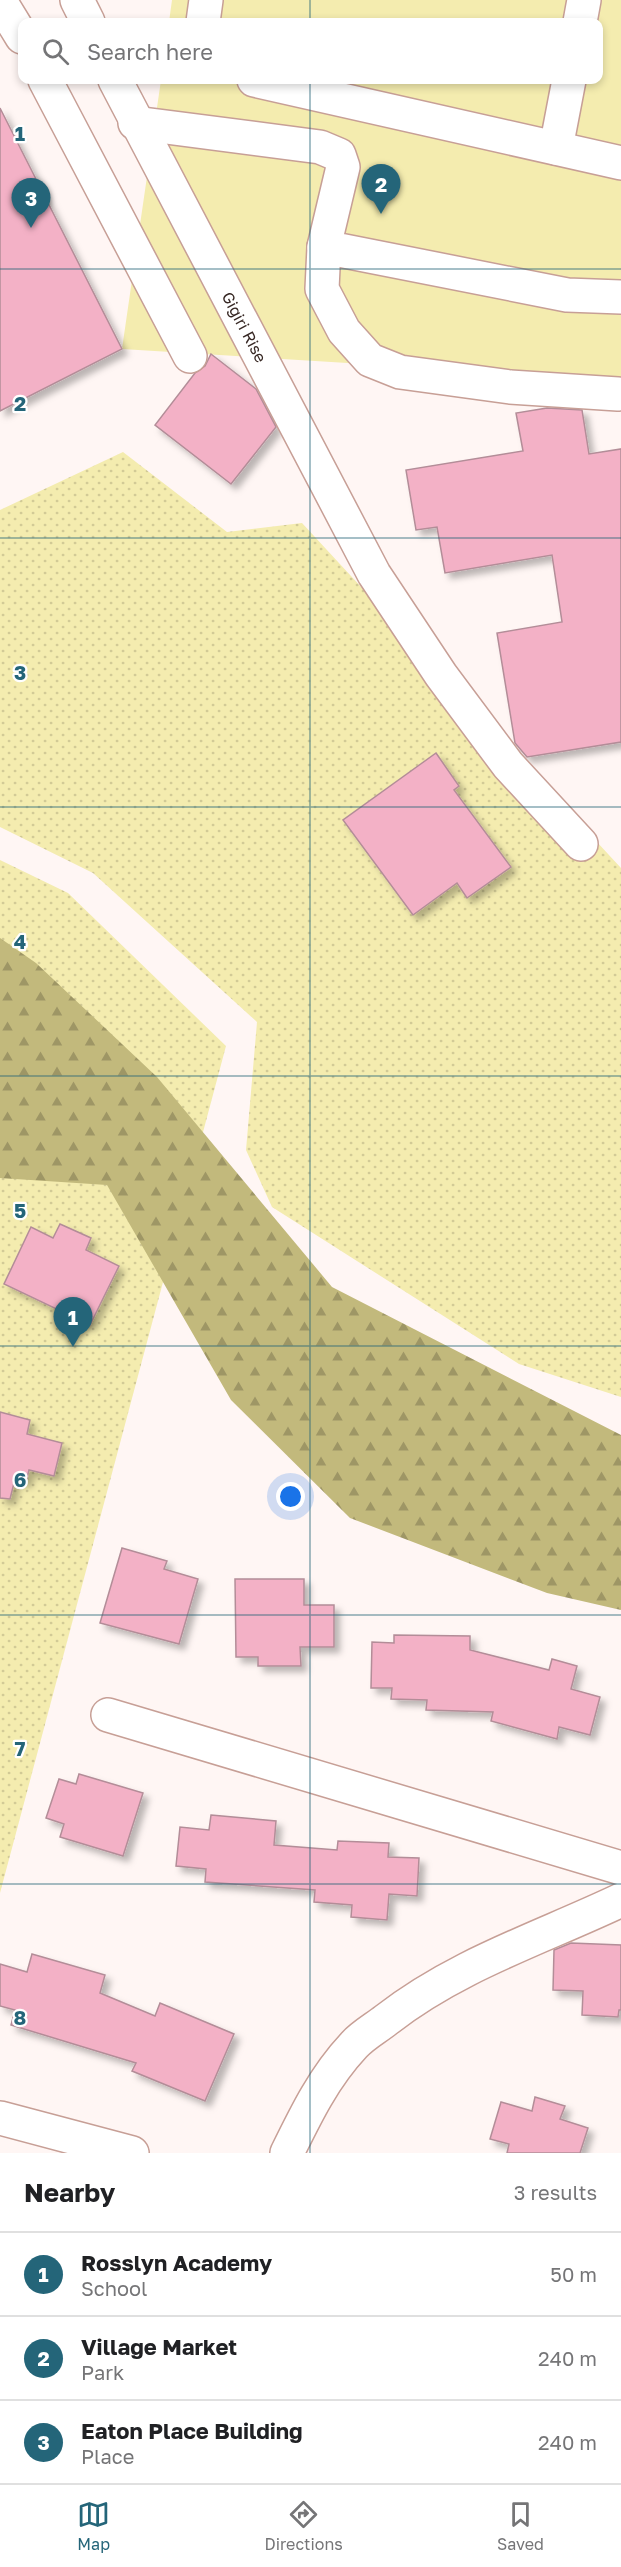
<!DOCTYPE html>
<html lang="en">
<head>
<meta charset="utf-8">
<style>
	body { margin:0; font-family:"Golos Text",sans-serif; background:#f2f2f2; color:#202124 }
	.you { position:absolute; left:291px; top:1497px; width:21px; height:21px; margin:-15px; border:4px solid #fff; border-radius:50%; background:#1a73e8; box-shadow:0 0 0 9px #1a73e833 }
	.badge { display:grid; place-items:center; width:39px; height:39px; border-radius:50%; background:#246579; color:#fff; font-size:20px; font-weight:700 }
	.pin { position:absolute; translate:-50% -50px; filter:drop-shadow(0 2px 3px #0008) }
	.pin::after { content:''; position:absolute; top:32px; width:21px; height:18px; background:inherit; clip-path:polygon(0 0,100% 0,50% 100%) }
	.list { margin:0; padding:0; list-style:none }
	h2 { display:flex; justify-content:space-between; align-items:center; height:78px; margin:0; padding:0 24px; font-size:26px }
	h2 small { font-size:20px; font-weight:400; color:#757577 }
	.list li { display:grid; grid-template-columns:39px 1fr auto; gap:18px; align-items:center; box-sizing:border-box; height:84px; padding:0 24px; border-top:2px solid #e0e0e0 }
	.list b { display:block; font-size:22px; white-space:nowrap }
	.list p { margin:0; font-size:20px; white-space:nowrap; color:#757577 }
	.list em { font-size:20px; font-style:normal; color:#757577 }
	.icon { flex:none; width:33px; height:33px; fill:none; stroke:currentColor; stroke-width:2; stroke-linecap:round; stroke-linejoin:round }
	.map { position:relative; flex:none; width:621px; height:2153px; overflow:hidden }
	.search { position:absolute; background:#fff; box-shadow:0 3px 9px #0003; left:18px; right:18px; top:18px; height:66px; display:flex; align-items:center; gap:15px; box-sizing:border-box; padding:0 21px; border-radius:12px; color:#757577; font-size:22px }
	.sheet { height:330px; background:#fff }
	nav { display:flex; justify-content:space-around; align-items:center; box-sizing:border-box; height:84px; border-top:2px solid #e0e0e0; background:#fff; font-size:16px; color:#757577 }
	nav a { display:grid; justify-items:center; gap:3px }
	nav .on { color:#246579 }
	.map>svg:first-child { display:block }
</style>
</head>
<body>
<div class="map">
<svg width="621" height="2153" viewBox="0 0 621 2153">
	<defs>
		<pattern id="grass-dots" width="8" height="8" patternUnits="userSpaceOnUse" patternTransform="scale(1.5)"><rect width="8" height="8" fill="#f4ecaf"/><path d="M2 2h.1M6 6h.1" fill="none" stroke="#d2ca96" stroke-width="1.8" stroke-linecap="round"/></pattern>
		<pattern id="forest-firs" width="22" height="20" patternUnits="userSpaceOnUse" patternTransform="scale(1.5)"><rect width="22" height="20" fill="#c2b97c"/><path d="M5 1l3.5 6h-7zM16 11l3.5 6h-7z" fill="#9e9665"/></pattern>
		<filter id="shadow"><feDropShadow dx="5.5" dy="5.5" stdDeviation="3" flood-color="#0004"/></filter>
	</defs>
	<rect width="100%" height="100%" fill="#fff6f4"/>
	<g fill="url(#grass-dots)">
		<polygon points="123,452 227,532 302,523 621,868 621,1397 519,1364 272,1207 246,1150 257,1022 93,873 0,827 0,510"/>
		<polygon points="0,860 68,893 226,1046 0,1893"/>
	</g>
	<polygon fill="url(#forest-firs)" points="0,938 36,963 157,1077 332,1287 621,1435 621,1610 547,1593 350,1518 231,1400 107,1185 0,1178"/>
	<polygon fill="#f4ecaf" points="172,0 621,0 621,380 122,349 161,80 598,80 598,22 169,22"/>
	<g fill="#f3b1c6" stroke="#b38d98" stroke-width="1.5" filter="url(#shadow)">
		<polygon points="0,108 122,349 0,411"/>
		<polygon points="211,354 256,389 276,427 231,484 155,425 195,373 205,366"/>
		<polygon points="547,408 582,410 589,454 621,449 621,742 527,757 515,743 497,633 562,622 552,555 445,573 437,527 416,530 406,470 523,451 516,413"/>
		<polygon points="436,753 459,786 454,790 511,867 467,898 457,883 413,915 343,820"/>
		<polygon points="60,1224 91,1238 86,1250 119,1266 90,1325 4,1284 31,1227 53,1238"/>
		<polygon points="0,1412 30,1420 27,1434 62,1443 54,1476 29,1470 26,1482 15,1479 10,1499 0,1498"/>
		<polygon points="122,1548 167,1561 164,1569 198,1579 179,1644 100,1623"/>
		<polygon points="235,1579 304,1579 304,1605 334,1605 334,1647 300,1647 301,1666 258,1666 258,1657 236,1657"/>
		<polygon points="394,1635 470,1636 470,1650 549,1670 552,1659 577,1666 571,1689 600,1697 590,1735 559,1727 557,1739 491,1721 493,1712 426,1710 427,1700 391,1699 392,1688 371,1688 372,1642 394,1643"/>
		<polygon points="79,1774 143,1793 123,1856 60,1837 64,1824 46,1818 59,1779 76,1784"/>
		<polygon points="211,1815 276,1821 274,1845 337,1850 338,1841 389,1843 388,1857 419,1858 417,1896 389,1894 387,1920 351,1917 352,1905 314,1902 315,1890 205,1882 206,1869 176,1866 180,1827 209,1830"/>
		<polygon points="571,1943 621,1945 621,2010 619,2010 618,2017 582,2015 583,1991 553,1990 554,1950"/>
		<polygon points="32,1954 105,1975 100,1993 155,2016 160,2003 234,2034 205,2101 132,2071 136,2063 11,2025 15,2010 0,2006 0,1964 27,1972"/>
		<polygon points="535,2097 565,2106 560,2119 588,2128 580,2153 507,2153 509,2144 490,2139 501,2102 532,2111"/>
	</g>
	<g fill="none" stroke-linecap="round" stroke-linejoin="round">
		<g stroke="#c79f96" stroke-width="36">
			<g id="minor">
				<polyline points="77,0 88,22"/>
				<polyline points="0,1 22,37"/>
				<polyline points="203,22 206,0"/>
				<polyline points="580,22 584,0"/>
				<polyline points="45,80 190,356"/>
				<path id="s1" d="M115 80 374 574 441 675 508 765 581 844"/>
				<polyline points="254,80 621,163"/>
				<polyline points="135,123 320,147 339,155 343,167 324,247 567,295 621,297"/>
				<polyline points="556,148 569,80"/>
				<polyline points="324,247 322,289 344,331 370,360 400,372 510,387 618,394"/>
				<polyline points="108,1715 621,1868"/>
				<polyline points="0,2118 132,2153"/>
				<path d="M287 2153C306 2114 324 2077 354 2045 363 2035 376 2028 386 2020 456 1965 541 1938 621 1900"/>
			</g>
		</g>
		<use href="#minor" stroke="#fff" stroke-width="33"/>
	</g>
	<path fill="none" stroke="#246579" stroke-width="1.5" stroke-opacity="0.55" d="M310 0V22M310 80V2153M0 269H621M0 538H621M0 807H621M0 1076H621M0 1346H621M0 1615H621M0 1884H621"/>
	<g text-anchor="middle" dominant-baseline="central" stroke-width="4.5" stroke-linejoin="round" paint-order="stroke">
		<g font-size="16" fill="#372824" stroke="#fff">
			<text stroke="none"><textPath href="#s1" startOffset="279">Gigiri Rise</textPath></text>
		</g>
	</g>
	<g font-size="20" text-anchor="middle" font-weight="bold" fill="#246579" stroke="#fff" stroke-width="4.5" stroke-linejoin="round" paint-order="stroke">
		<text x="20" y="141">1</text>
		<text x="20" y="411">2</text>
		<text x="20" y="680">3</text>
		<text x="20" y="949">4</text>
		<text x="20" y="1218">5</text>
		<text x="20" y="1487">6</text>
		<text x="20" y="1756">7</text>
		<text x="20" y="2025">8</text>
	</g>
</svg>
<div class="you"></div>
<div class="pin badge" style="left:73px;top:1347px">1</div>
<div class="pin badge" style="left:381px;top:214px">2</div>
<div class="pin badge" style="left:31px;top:228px">3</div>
<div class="search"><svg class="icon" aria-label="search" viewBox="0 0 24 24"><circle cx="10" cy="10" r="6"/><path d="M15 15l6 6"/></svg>Search here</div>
</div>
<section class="sheet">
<h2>Nearby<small>3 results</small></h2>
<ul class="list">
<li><span class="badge">1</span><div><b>Rosslyn Academy</b><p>School</p></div><em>50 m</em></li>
<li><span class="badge">2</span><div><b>Village Market</b><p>Park</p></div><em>240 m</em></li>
<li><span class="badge">3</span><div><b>Eaton Place Building</b><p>Place</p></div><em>240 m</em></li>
</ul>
</section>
<nav>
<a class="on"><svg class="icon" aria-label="map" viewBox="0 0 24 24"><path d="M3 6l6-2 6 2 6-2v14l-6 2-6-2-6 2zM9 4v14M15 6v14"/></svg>Map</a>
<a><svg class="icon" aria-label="directions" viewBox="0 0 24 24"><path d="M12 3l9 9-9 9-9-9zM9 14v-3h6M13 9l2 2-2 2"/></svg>Directions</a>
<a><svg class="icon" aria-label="saved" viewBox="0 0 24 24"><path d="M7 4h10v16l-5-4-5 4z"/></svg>Saved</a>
</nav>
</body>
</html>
